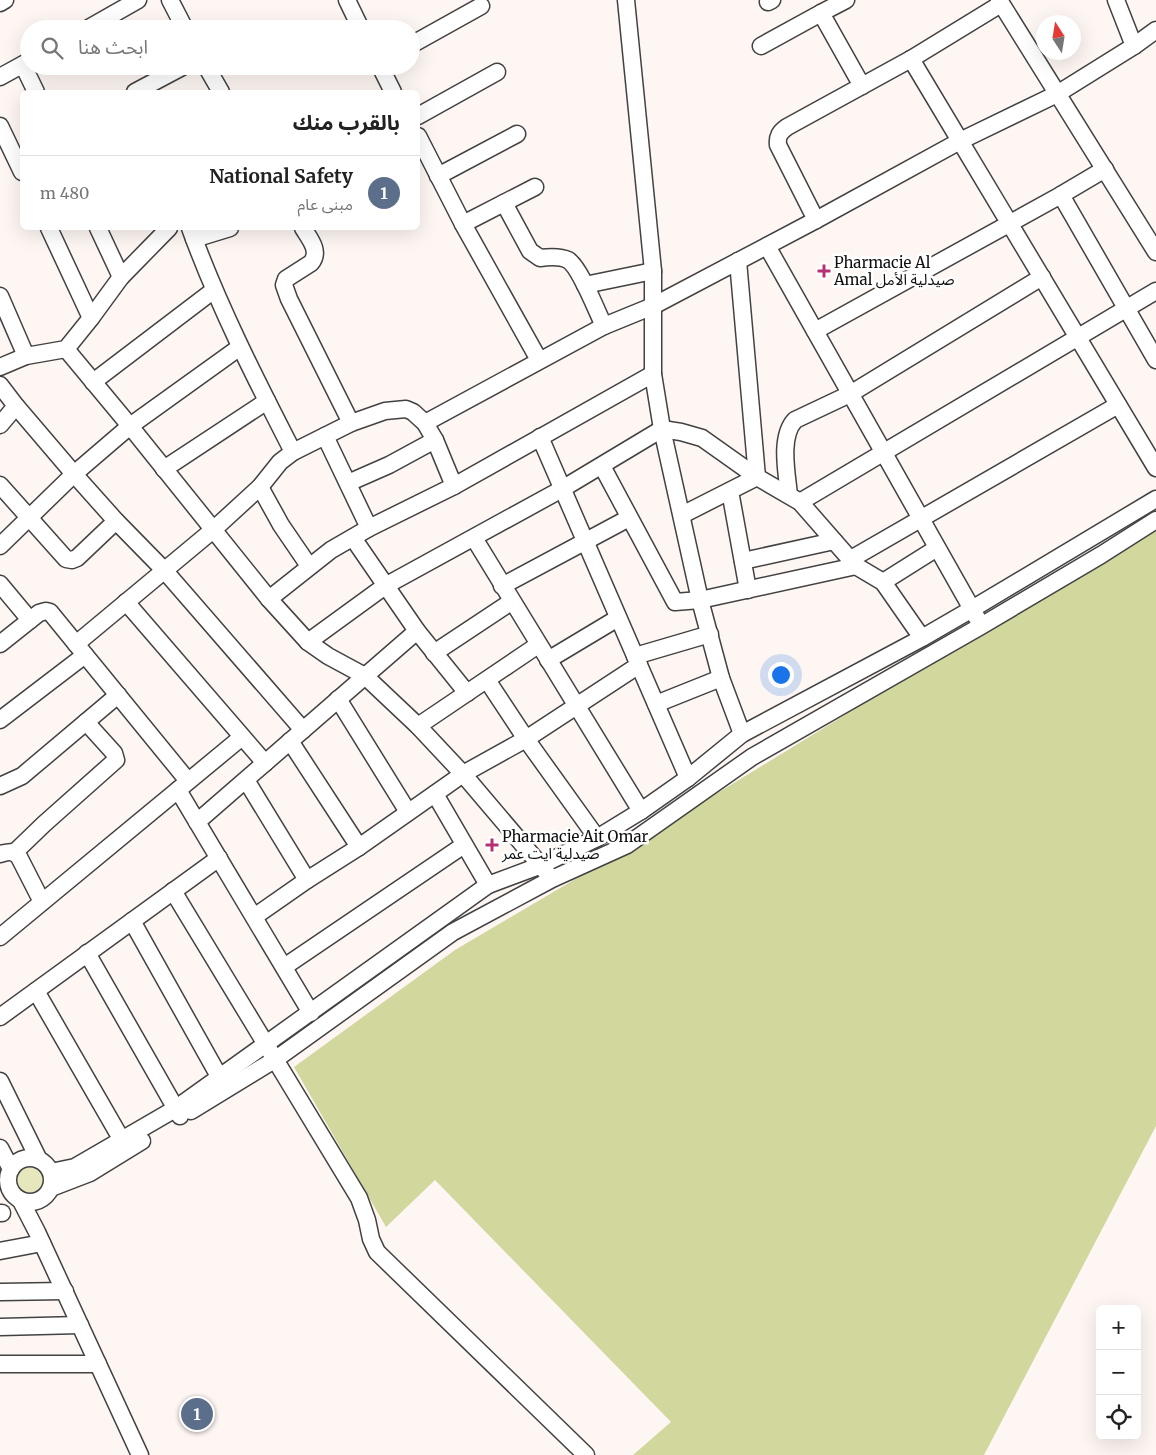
<!DOCTYPE html>
<html lang="ar">
<head>
<meta charset="utf-8">
<style>
	body { margin:0; font-family:Merriweather,"Noto Sans Arabic",serif; background:#f2f2f2; color:#222; direction:rtl }
	.controls { position:absolute; right:15px; bottom:15px; display:grid; overflow:hidden; border-radius:8px; box-shadow:0 5px 20px #0002 }
	.controls button { width:45px; height:45px; display:grid; place-items:center; padding:0; border:0; border-bottom:1px solid #e0e0e0; background:#fff; color:#222; font:25px sans-serif }
	.compass { position:absolute; left:1036px; top:15px; width:45px; height:45px; border-radius:50%; background:#fff; box-shadow:0 5px 20px #0002; rotate:348deg }
	.you { position:absolute; left:780px; top:674px; width:18px; height:18px; margin:-12px; border:4px solid #fff; border-radius:50%; background:#1a73e8; box-shadow:0 0 0 8px #1a73e833 }
	.badge { display:grid; place-items:center; width:32px; height:32px; border-radius:50%; background:#b63075; color:#fff; font-size:16px; font-weight:700 }
	.pin { position:absolute; translate:-50% -50%; border:2px solid #fff; box-shadow:0 1px 5px #0006 }
	.list { margin:0; padding:0; list-style:none }
	h2 { display:flex; justify-content:space-between; align-items:center; height:65px; margin:0; padding:0 20px; font-size:21px }
	h2 small { font-size:16px; font-weight:400; color:#767676 }
	.list li { display:grid; grid-template-columns:32px 1fr auto; gap:15px; align-items:center; box-sizing:border-box; height:75px; padding:0 20px; border-top:1px solid #e0e0e0 }
	.list b { display:block; font-size:19px; white-space:nowrap }
	.list p { margin:0; font-size:16px; white-space:nowrap; color:#767676 }
	.list em { font-size:16px; font-style:normal; color:#767676 }
	.icon { flex:none; width:28px; height:28px; fill:none; stroke:currentColor; stroke-width:2; stroke-linecap:round; stroke-linejoin:round }
	.map { position:relative; flex:none; width:1156px; height:1455px; overflow:hidden; direction:ltr }
	.search { position:absolute; background:#fff; box-shadow:0 5px 20px #0002; left:20px; top:20px; width:400px; height:55px; display:flex; align-items:center; gap:12px; box-sizing:border-box; padding:0 18px; border-radius:28px; color:#767676; font-size:19px }
	.panel { position:absolute; background:#fff; box-shadow:0 5px 20px #0002; left:20px; top:90px; width:400px; height:140px; border-radius:8px; direction:rtl }
	.map>svg:first-child { display:block }
</style>
</head>
<body>
<div class="map">
<svg width="1156" height="1455" viewBox="0 0 1156 1455">
	<rect width="100%" height="100%" fill="#fef6f2"/>
	<circle fill="#e6e7bd" cx="31" cy="1180" r="17"/>
	<polygon fill="#d2d79e" points="1156,509 1156,1126 984,1455 633,1455 671,1422 435,1180 386,1227 294,1067 455,950 623,851 951,650"/>
	<g fill="none" stroke-linecap="round" stroke-linejoin="round">
		<g stroke="#424242" stroke-width="19">
			<g id="minor">
				<polyline points="170,0 185,29"/>
				<polyline points="347,0 361,29"/>
				<polyline points="626,0 653,271 653,374 662,429 700,600 721,678 742,734"/>
				<polyline points="999,0 1156,252"/>
				<polyline points="1116,0 1134,46"/>
				<polyline points="768,2 772,0"/>
				<polyline points="0,3 5,0"/>
				<polyline points="821,13 862,86"/>
				<polyline points="87,29 138,0"/>
				<polyline points="411,45 481,6"/>
				<polyline points="761,46 821,13 846,0"/>
				<polyline points="911,59 1156,468"/>
				<polyline points="23,65 36,92"/>
				<polyline points="206,66 221,92"/>
				<polyline points="380,66 393,92"/>
				<polyline points="0,77 29,61"/>
				<polyline points="135,92 184,66"/>
				<polyline points="418,116 497,72"/>
				<polyline points="0,126 22,172"/>
				<polyline points="418,136 463,224 539,360"/>
				<polyline points="438,176 517,134"/>
				<polyline points="1061,195 1156,360"/>
				<path d="M504 203 530 251 540 258C548 257 560 256 568 260 580 267 597 312 604 326"/>
				<path d="M816 220 778 145C777 136 780 132 787 127L911 59 1001 4"/>
				<polyline points="463,224 535,187"/>
				<polyline points="49,228 91,318"/>
				<polyline points="98,228 121,277"/>
				<path d="M190 228C218 305 255 378 293 452"/>
				<path d="M303 228C309 238 321 251 311 263L286 279 284 285 289 299 351 423"/>
				<polyline points="194,239 230,228"/>
				<polyline points="767,246 977,618"/>
				<polyline points="585,285 653,271"/>
				<polyline points="0,296 26,356"/>
				<polyline points="815,331 1061,195 1105,169"/>
				<polyline points="66,349 130,426 269,599 308,642 328,656 365,676 418,726 463,774 547,873"/>
				<polyline points="0,367 26,356 66,349 91,318 121,277 169,228"/>
				<polyline points="93,382 214,290"/>
				<polyline points="0,385 16,406 74,474 116,521 164,570 303,730"/>
				<polyline points="425,423 604,326 653,306 816,220 960,141 1057,94 1134,46 1156,30"/>
				<polyline points="0,425 16,406"/>
				<polyline points="325,436 369,528"/>
				<polyline points="540,437 688,778"/>
				<polyline points="602,466 675,602 700,600 856,566"/>
				<polyline points="164,469 267,401"/>
				<polyline points="348,483 389,465 435,440"/>
				<polyline points="0,485 66,559 72,560 77,558 116,521"/>
				<polyline points="260,487 281,525 309,566"/>
				<polyline points="730,491 748,590"/>
				<path d="M789 495C787 474 779 437 795 420L850 394 1042 277"/>
				<polyline points="800,502 1156,291"/>
				<polyline points="682,515 757,477 738,261"/>
				<polyline points="353,538 417,631 467,693"/>
				<polyline points="474,538 641,811"/>
				<polyline points="0,546 74,474 130,426 240,347"/>
				<polyline points="851,559 1118,405"/>
				<polyline points="743,561 834,541"/>
				<polyline points="883,582 922,638"/>
				<polyline points="0,584 30,620"/>
				<polyline points="502,586 629,518"/>
				<polyline points="269,599 331,550 369,528 454,486 653,374"/>
				<polyline points="126,602 265,763"/>
				<polyline points="308,642 385,586 562,489 662,429 681,432 702,438 757,477 800,502 856,566 883,582 937,548"/>
				<polyline points="0,644 39,613 46,611 50,612 188,781"/>
				<polyline points="76,644 213,530 260,487 280,462 293,452 351,423 385,411 406,409 413,412 425,423 435,440 454,486"/>
				<polyline points="434,653 511,602"/>
				<polyline points="635,656 710,634"/>
				<polyline points="548,660 618,618"/>
				<polyline points="487,680 526,739 597,838"/>
				<polyline points="338,699 408,812"/>
				<polyline points="656,704 721,678"/>
				<polyline points="0,720 85,655"/>
				<polyline points="418,726 538,645"/>
				<polyline points="290,741 359,847"/>
				<polyline points="246,780 307,880"/>
				<polyline points="0,786 22,776 118,695"/>
				<polyline points="178,790 311,1013"/>
				<polyline points="435,794 488,885"/>
				<polyline points="197,822 417,631"/>
				<polyline points="15,852 44,824 116,760 114,753 86,722"/>
				<path d="M0 854C8 852 13 850 19 857L42 902"/>
				<polyline points="173,891 359,1198 367,1220 371,1239 377,1252 586,1455"/>
				<polyline points="254,917 307,880 359,847 463,774 526,739 639,665"/>
				<polyline points="132,921 225,1087"/>
				<polyline points="0,937 242,737"/>
				<polyline points="87,953 180,1116"/>
				<polyline points="284,967 464,845"/>
				<polyline points="36,991 127,1149"/>
				<polyline points="0,1017 219,858"/>
				<polyline points="0,1081 39,1160"/>
				<polyline points="191,1111 276,1059 453,932 552,879 627,845 752,757 981,626 1101,555 1156,520"/>
				<polyline points="0,1148 11,1169"/>
				<circle cx="30" cy="1180" r="22"/>
				<polyline points="51,1172 75,1167 175,1109 488,885 539,866 597,838 641,811 688,778 742,734 922,638 972,609 1156,499"/>
				<polyline points="51,1188 90,1173 142,1141"/>
				<polyline points="21,1201 37,1232 140,1455"/>
				<polyline points="0,1213 2,1213"/>
				<polyline points="0,1251 42,1243"/>
				<polyline points="0,1292 65,1291"/>
				<polyline points="0,1327 80,1325"/>
				<polyline points="0,1364 98,1364"/>
			</g>
		</g>
		<use href="#minor" stroke="#fff" stroke-width="16"/>
	</g>
	<g fill="#b63075" stroke="#fff" stroke-width="2">
		<path d="M821.5 263.5h5v5h5v5h-5v5h-5v-5h-5v-5h5z"/>
		<path d="M489.5 837.5h5v5h5v5h-5v5h-5v-5h-5v-5h5z"/>
	</g>
	<g text-anchor="middle" dominant-baseline="central" stroke-width="5" stroke-linejoin="round" paint-order="stroke">
		<g font-size="15" fill="#0f0f0f" stroke="#fff" text-anchor="start">
			<text x="834" y="262">Pharmacie Al<tspan x="834" dy="17">Amal صيدلية الأمل</tspan></text>
			<text x="502" y="836">Pharmacie Ait Omar<tspan x="502" dy="17">صيدلية ايت عمر</tspan></text>
		</g>
	</g>
</svg>
<div class="controls">
<button>+</button>
<button>−</button>
<button><svg class="icon" aria-label="locate" viewBox="0 0 24 24"><circle cx="12" cy="12" r="6"/><path d="M12 2v4M12 18v4M2 12h4M18 12h4"/></svg></button>
</div>
<svg class="compass" viewBox="-18 -18 36 36"><path d="M0-13l5 13h-10z" fill="#e53935"/><path d="M0 13l5-13h-10z" fill="#767676"/></svg>
<div class="you"></div>
<div class="pin badge" style="left:197px;top:1414px;background:#5c6f8a">1</div>
<div class="search"><svg class="icon" aria-label="search" viewBox="0 0 24 24"><circle cx="10" cy="10" r="6"/><path d="M15 15l6 6"/></svg>ابحث هنا</div>
<section class="panel">
<h2>بالقرب منك<small></small></h2>
<ul class="list">
<li><span class="badge" style="background:#5c6f8a">1</span><div><b>National Safety</b><p>مبنى عام</p></div><em>480 m</em></li>
</ul>
</section>
</div>
</body>
</html>
